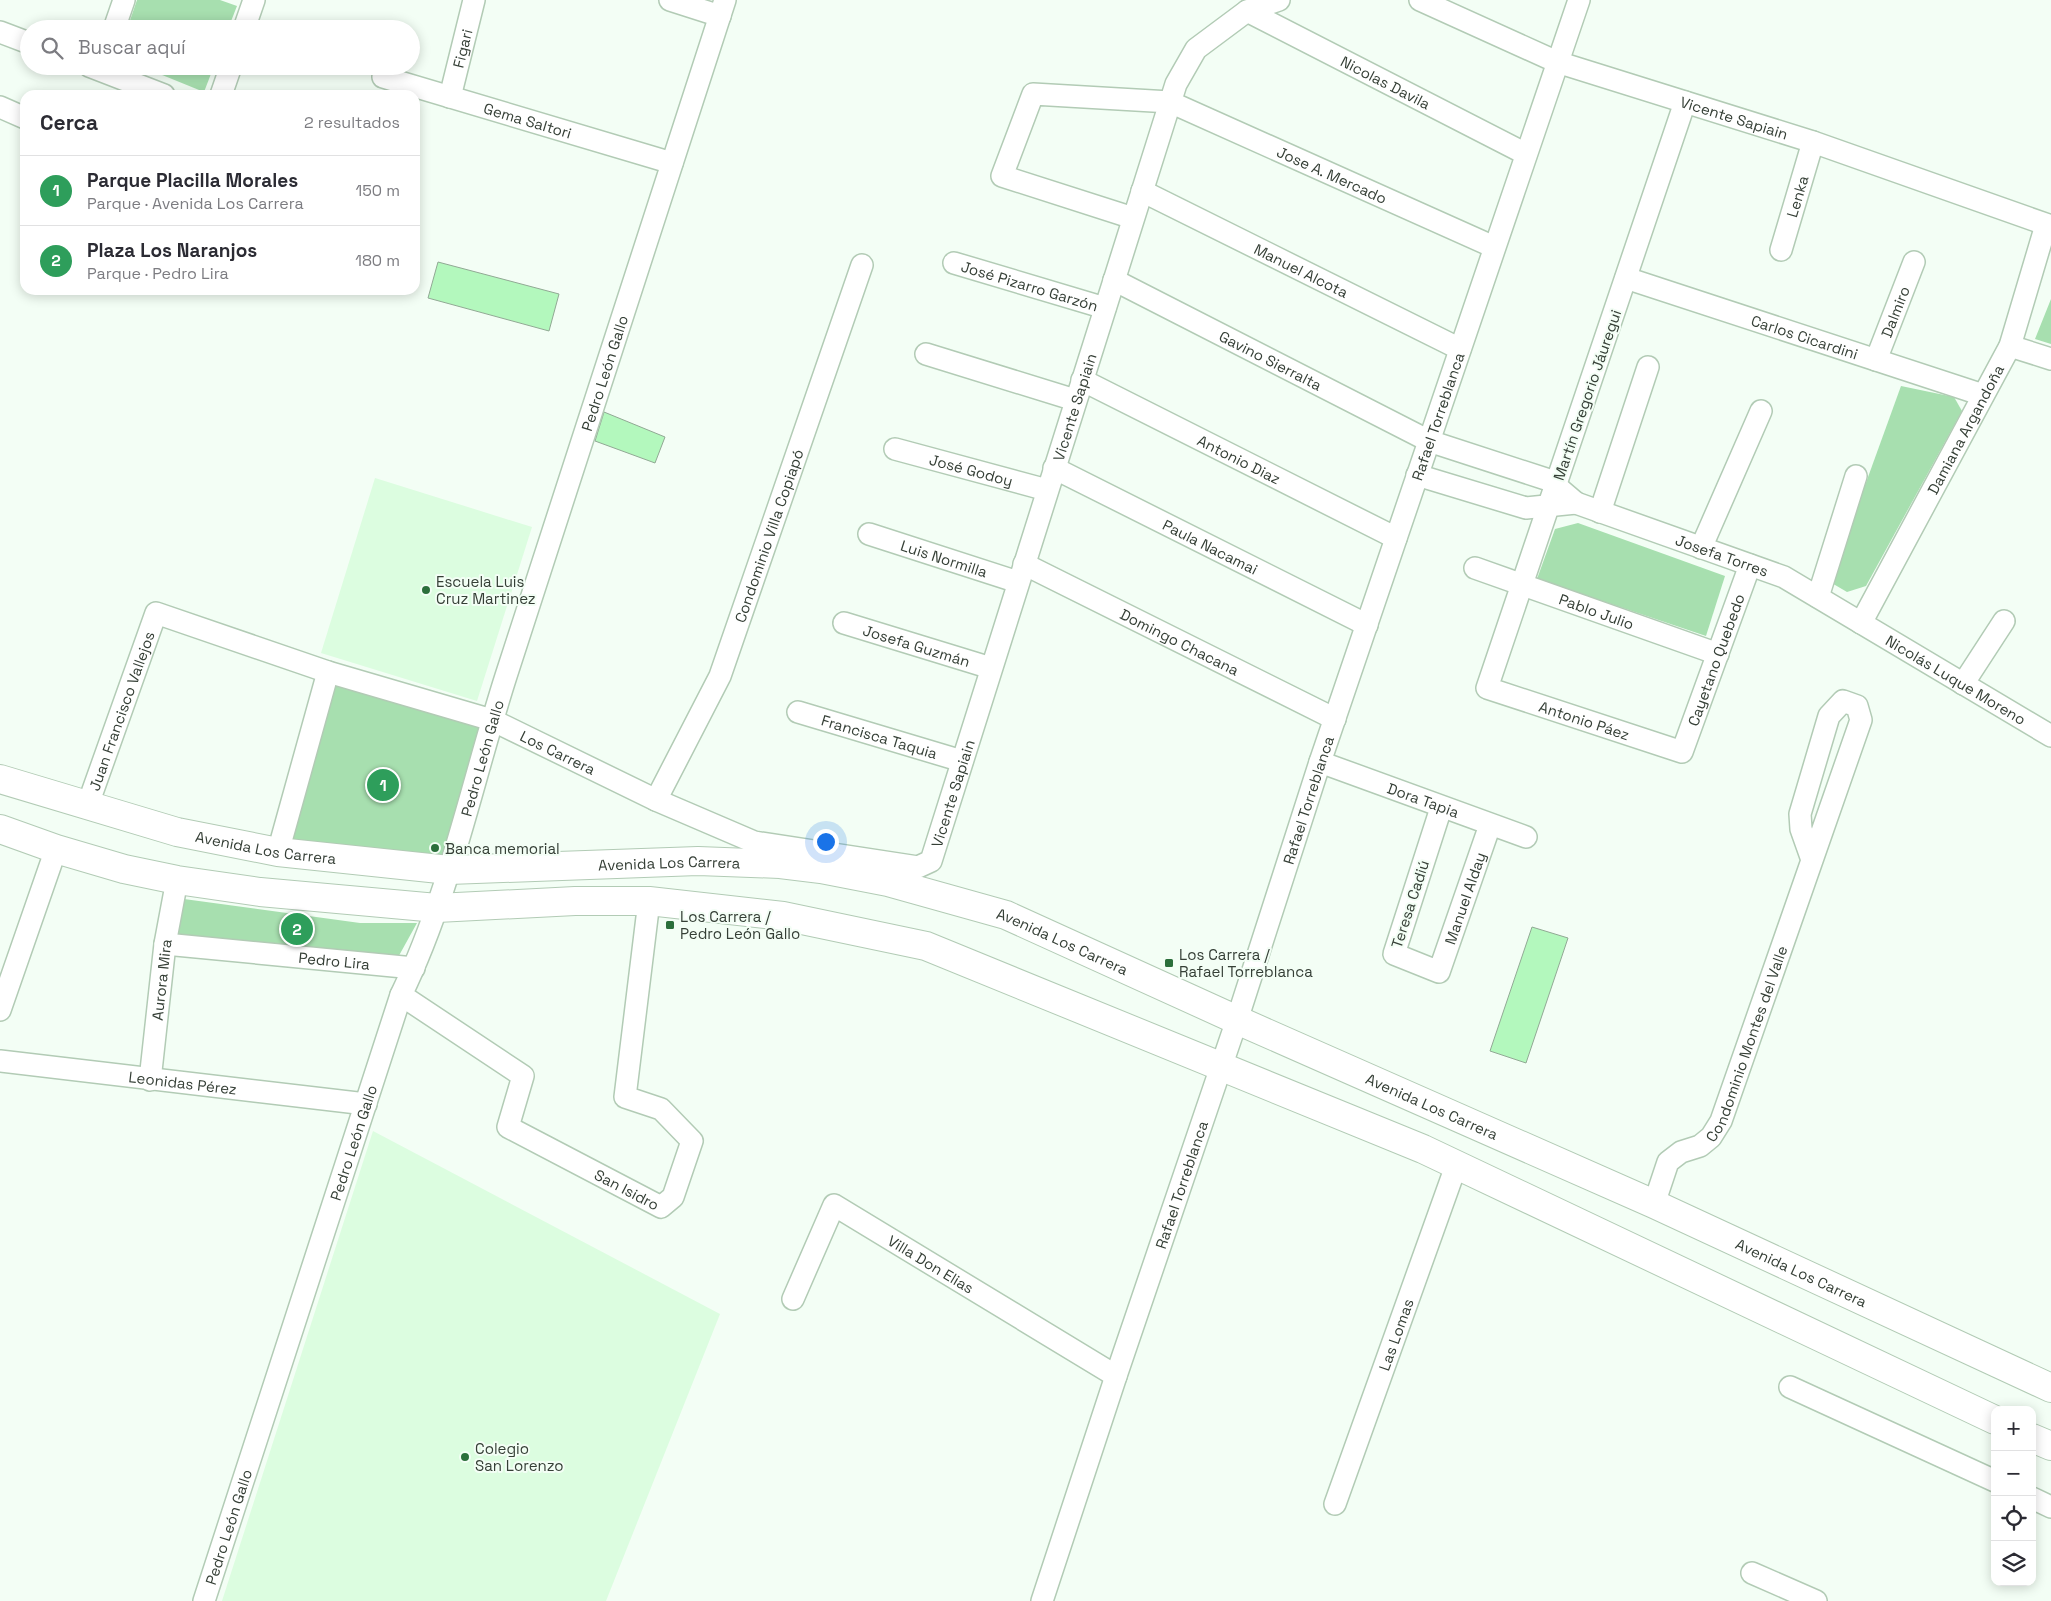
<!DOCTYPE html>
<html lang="es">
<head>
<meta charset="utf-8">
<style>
	body { margin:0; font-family:"Space Grotesk",sans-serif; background:#f7f7f7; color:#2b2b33 }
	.controls { position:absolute; right:15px; bottom:15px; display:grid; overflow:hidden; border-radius:10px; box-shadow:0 2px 12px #0003 }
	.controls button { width:45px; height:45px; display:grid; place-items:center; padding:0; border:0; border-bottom:1px solid #e1e1e2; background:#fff; color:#2b2b33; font:25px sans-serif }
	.you { position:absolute; left:825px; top:841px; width:18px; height:18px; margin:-12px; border:4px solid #fff; border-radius:50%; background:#1a73e8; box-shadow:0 0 0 8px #1a73e833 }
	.badge { display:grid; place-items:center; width:32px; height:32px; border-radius:50%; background:#2563eb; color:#fff; font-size:16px; font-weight:700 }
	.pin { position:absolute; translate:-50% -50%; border:2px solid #fff; box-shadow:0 1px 5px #0006 }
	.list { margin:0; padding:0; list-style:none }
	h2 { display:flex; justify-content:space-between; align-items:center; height:65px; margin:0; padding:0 20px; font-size:21px }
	h2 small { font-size:16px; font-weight:400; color:#7c7c81 }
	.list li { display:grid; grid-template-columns:32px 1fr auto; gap:15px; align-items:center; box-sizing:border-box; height:70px; padding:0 20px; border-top:1px solid #e1e1e2 }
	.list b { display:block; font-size:19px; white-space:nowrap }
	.list p { margin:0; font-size:16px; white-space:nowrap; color:#7c7c81 }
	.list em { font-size:16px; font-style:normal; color:#7c7c81 }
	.icon { flex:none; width:28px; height:28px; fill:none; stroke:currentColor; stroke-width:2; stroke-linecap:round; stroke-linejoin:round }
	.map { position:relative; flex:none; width:2051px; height:1601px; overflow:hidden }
	.search { position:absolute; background:#fff; box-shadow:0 2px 12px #0003; left:20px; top:20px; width:400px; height:55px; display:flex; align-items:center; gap:12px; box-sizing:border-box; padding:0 18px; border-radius:28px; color:#7c7c81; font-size:19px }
	.panel { position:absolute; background:#fff; box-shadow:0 2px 12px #0003; left:20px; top:90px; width:400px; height:205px; border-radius:15px }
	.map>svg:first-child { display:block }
</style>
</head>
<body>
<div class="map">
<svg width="2051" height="1601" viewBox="0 0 2051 1601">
	<rect width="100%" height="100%" fill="#f3fef5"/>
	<g fill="#dcfde0">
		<polygon points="375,478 532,527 477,701 321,653"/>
		<polygon points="373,1131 720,1314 606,1601 222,1601"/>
	</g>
	<g fill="#a7dfaf">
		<polygon points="137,0 220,0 237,6 228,29 127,29"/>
		<polygon points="140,66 214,66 204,92"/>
		<polygon points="2051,299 2051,344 2035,339"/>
		<polygon points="1901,386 1954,397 1962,411 1866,586 1847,592 1830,582"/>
		<polygon points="1578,523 1725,576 1706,636 1537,579 1555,529"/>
		<polygon points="331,678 480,722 445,865 284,847"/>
		<polygon points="184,899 360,923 417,923 396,961 178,935"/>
	</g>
	<g fill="#b3f8bd" stroke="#91a994">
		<polygon points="438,262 559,294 549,331 428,298"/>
		<polygon points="604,412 665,437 655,463 595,441"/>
		<polygon points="1532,927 1568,938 1526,1063 1490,1051"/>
	</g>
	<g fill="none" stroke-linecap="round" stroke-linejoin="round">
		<g stroke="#b2cbb5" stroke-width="24">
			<g id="minor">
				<polyline points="670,0 720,16"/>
				<path id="s1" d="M1420 0 1557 62 1813 142 2051 226"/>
				<path id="s2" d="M1247 11 1526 154"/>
				<polyline points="114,29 124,0"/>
				<polyline points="244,29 254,0"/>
				<polyline points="0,32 29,43"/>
				<polyline points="89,66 164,95"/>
				<path id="s3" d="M383 77 672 163"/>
				<polyline points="221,95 231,66"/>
				<path id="s4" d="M450 97 474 0"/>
				<path id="s5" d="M1685 102 1487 688 1682 752 1750 565"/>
				<polyline points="0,107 25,118"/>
				<path id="s6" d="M1142 191 1460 349"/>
				<path id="s7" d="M1133 218 1002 176 1033 94 1170 102 1494 247"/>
				<path id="s8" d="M1781 250 1813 142"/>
				<path id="s9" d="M954 263 1105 308"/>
				<path id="s10" d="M1626 278 1983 395"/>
				<path id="s11" d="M1114 280 1429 441 1549 480 1576 503 1526 508 1417 475"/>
				<polyline points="2010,346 2051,359"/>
				<polyline points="926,354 1075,400"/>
				<path id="s12" d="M1876 360 1914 262"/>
				<path id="s13" d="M1082 380 1396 538"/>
				<path id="s14" d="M895 449 1047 490"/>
				<path id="s15" d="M1054 468 1367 625"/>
				<path id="s16" d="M1576 503 1784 577 2051 736"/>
				<polyline points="1600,512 1648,367"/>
				<path id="s17" d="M869 534 1018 582"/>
				<polyline points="1701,548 1761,411"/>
				<path id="s18" d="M1024 564 1335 719"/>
				<path id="s19" d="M1475 568 1718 654"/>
				<polyline points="1818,597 1856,476"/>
				<path id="s20" d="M844 623 991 668"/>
				<path id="s21" d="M1861 623 2010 346 2046 225"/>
				<polyline points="1963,684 2004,621"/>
				<path id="s22" d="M798 712 962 761"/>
				<path id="s23" d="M1320 762 1526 837"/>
				<path id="s24" d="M656 800 720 676 862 265"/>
				<path id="s25" d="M87 807 156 613 328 672 492 720 656 800 754 842 918 867 931 861 1176 84 1196 49 1247 11 1279 0"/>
				<path id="s26" d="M1441 808 1394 954 1439 972 1490 825"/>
				<polyline points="278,852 328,672"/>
				<path id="s27" d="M165 944 414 968"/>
				<path id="s28" d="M401 995 523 1076 508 1127 661 1207 673 1197 692 1141 661 1109 625 1097 649 901"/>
				<polyline points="0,1010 56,849"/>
				<path id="s29" d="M0 1061 366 1104"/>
				<path id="s30" d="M150 1080 165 944 177 880"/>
				<path id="s31" d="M1654 1204 1668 1162 1681 1152 1700 1146 1711 1137 1721 1121 1861 720 1857 706 1843 701 1829 716 1800 814 1801 829 1812 860"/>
				<path id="s32" d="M793 1299 834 1205 1116 1376"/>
				<polyline points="1790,1387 1995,1481"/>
				<polyline points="2032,1498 2051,1507"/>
				<path id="s33" d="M1335 1504 1456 1166"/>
				<polyline points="1752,1573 1816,1601"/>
				<path id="s34" d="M204 1601 401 995C450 894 472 782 506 676 579 451 652 225 725 0"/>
				<path id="s35" d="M1042 1601 1116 1376 1237 1020 1320 762 1579 0"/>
			</g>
		</g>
		<g stroke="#b2cbb5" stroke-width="30">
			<g id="major">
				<path id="s36" d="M0 779 177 832 278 852 449 870 698 861 780 864 821 869 888 882 1006 915 1237 1020 1654 1204 2051 1388"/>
				<polyline points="0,829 56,849 124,869 177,880 260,892 437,908 575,901 649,901 783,916 926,946 1423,1149 1995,1420"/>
				<polyline points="2032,1438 2051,1446"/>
			</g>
		</g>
		<use href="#minor" stroke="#fff" stroke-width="21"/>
		<use href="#major" stroke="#fff" stroke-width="28"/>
	</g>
	<g fill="#2b6f3b" stroke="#f3fef5" stroke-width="2">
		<circle cx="426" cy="590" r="5"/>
		<circle cx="435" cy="848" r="5"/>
		<rect x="665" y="920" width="10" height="10" rx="2.5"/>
		<rect x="1164" y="958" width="10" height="10" rx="2.5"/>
		<circle cx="465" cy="1457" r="5"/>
	</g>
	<g text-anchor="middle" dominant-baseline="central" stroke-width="4" stroke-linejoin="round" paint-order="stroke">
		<g font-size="15" fill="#353f36" stroke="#f3fef5">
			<text stroke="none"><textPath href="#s4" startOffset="50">Figari</textPath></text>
			<text stroke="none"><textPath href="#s2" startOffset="156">Nicolas Davila</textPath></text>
			<text stroke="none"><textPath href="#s1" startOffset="336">Vicente Sapiain</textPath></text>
			<text stroke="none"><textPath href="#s3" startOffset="151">Gema Saltori</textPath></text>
			<text stroke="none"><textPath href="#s7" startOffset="540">Jose A. Mercado</textPath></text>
			<text stroke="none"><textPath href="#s8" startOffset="56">Lenka</textPath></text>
			<text stroke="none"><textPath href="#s6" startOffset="178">Manuel Alcota</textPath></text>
			<text stroke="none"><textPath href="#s9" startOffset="79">José Pizarro Garzón</textPath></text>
			<text stroke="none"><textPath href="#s12" startOffset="52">Dalmiro</textPath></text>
			<text stroke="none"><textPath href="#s10" startOffset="188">Carlos Cicardini</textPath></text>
			<text stroke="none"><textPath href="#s11" startOffset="176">Gavino Sierralta</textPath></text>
			<text stroke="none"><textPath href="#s34" startOffset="1292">Pedro León Gallo</textPath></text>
			<text transform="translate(1587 395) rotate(-71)">Martín Gregorio Jáuregui</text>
			<text stroke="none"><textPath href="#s25" startOffset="1504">Vicente Sapiain</textPath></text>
			<text stroke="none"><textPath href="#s35" startOffset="1249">Rafael Torreblanca</textPath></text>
			<text stroke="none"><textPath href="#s21" startOffset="220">Damiana Argandoña</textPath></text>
			<text stroke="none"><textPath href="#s13" startOffset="176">Antonio Diaz</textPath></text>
			<text stroke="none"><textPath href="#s14" startOffset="79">José Godoy</textPath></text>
			<text stroke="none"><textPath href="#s24" startOffset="288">Condominio Villa Copiapó</textPath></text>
			<text stroke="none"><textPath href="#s15" startOffset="175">Paula Nacamai</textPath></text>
			<text stroke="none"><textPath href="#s16" startOffset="155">Josefa Torres</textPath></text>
			<text stroke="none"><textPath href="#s17" startOffset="79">Luis Normilla</textPath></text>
			<text stroke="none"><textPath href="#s19" startOffset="129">Pablo Julio</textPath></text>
			<text stroke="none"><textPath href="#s18" startOffset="174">Domingo Chacana</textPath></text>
			<text stroke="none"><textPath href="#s20" startOffset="76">Josefa Guzmán</textPath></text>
			<text stroke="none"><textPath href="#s5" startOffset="922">Cayetano Quebedo</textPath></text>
			<text stroke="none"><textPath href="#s16" startOffset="421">Nicolás Luque Moreno</textPath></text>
			<text stroke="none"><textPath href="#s25" startOffset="102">Juan Francisco Vallejos</textPath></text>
			<text stroke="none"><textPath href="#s5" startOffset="721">Antonio Páez</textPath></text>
			<text stroke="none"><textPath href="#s22" startOffset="85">Francisca Taquia</textPath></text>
			<text stroke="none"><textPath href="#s25" startOffset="632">Los Carrera</textPath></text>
			<text stroke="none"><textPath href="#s34" startOffset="888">Pedro León Gallo</textPath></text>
			<text stroke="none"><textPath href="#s25" startOffset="1099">Vicente Sapiain</textPath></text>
			<text stroke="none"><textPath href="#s35" startOffset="844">Rafael Torreblanca</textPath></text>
			<text stroke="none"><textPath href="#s23" startOffset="110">Dora Tapia</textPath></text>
			<text stroke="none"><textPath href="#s36" startOffset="275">Avenida Los Carrera</textPath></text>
			<text stroke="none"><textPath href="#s36" startOffset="680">Avenida Los Carrera</textPath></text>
			<text stroke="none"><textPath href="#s26" startOffset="280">Manuel Alday</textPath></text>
			<text transform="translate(1410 904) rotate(-72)">Teresa Cadiú</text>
			<text stroke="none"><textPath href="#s36" startOffset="1085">Avenida Los Carrera</textPath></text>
			<text stroke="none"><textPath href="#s27" startOffset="170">Pedro Lira</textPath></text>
			<text stroke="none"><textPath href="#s30" startOffset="101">Aurora Mira</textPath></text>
			<text stroke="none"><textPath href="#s31" startOffset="195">Condominio Montes del Valle</textPath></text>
			<text stroke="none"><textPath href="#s29" startOffset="184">Leonidas Pérez</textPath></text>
			<text stroke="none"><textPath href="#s36" startOffset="1490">Avenida Los Carrera</textPath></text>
			<text stroke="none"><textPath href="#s34" startOffset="482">Pedro León Gallo</textPath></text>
			<text stroke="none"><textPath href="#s35" startOffset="439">Rafael Torreblanca</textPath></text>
			<text stroke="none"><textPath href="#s28" startOffset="334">San Isidro</textPath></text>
			<text stroke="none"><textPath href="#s32" startOffset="216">Villa Don Elias</textPath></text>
			<text stroke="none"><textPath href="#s36" startOffset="1895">Avenida Los Carrera</textPath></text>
			<text stroke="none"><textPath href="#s33" startOffset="180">Las Lomas</textPath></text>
			<text stroke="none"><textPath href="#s34" startOffset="78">Pedro León Gallo</textPath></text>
		</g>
		<g font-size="15" fill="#353f36" stroke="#f3fef5" text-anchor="start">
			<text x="436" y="581">Escuela Luis<tspan x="436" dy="17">Cruz Martinez</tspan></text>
			<text x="445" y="848">Banca memorial</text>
			<text x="680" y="916">Los Carrera /<tspan x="680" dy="17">Pedro León Gallo</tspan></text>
			<text x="1179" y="954">Los Carrera /<tspan x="1179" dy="17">Rafael Torreblanca</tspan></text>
			<text x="475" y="1448">Colegio<tspan x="475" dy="17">San Lorenzo</tspan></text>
		</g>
	</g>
</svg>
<div class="controls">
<button>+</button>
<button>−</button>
<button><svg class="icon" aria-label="locate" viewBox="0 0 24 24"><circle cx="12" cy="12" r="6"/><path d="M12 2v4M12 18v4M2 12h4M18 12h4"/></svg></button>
<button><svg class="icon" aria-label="layers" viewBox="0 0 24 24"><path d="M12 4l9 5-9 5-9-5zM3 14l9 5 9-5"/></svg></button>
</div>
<div class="you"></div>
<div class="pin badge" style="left:383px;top:785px;background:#2e9e5b">1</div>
<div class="pin badge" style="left:297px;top:929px;background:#2e9e5b">2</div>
<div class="search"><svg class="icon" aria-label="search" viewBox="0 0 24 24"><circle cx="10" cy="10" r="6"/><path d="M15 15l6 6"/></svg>Buscar aquí</div>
<section class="panel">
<h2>Cerca<small>2 resultados</small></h2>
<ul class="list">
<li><span class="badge" style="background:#2e9e5b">1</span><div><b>Parque Placilla Morales</b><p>Parque · Avenida Los Carrera</p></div><em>150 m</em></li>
<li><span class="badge" style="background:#2e9e5b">2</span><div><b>Plaza Los Naranjos</b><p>Parque · Pedro Lira</p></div><em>180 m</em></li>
</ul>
</section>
</div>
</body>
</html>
